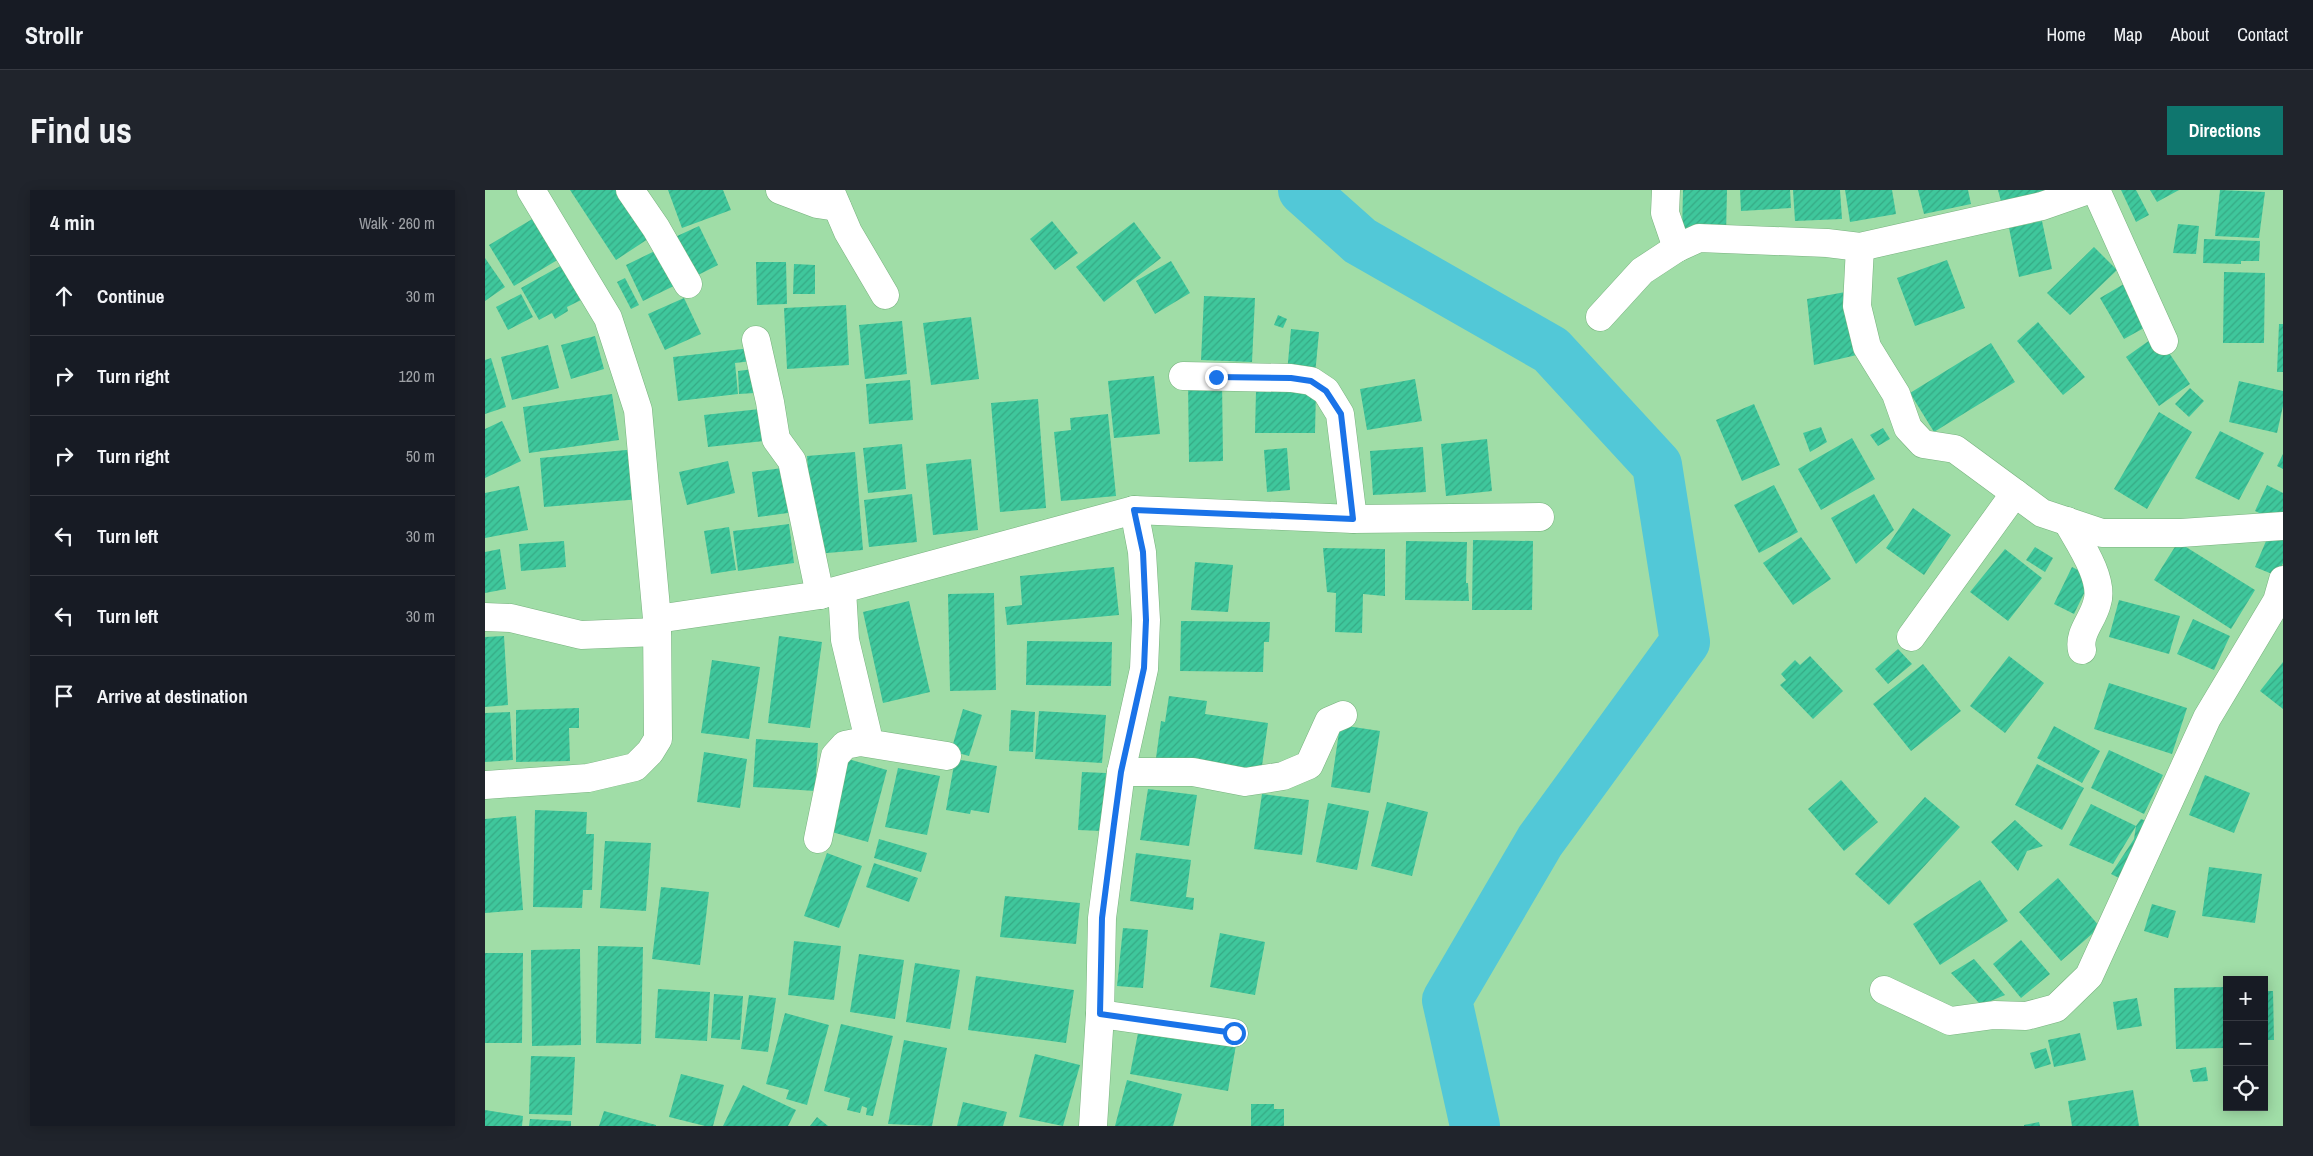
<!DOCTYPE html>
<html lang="en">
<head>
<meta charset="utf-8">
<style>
	body { margin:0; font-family:"Archivo Narrow",sans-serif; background:#20242c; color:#f1f3f6 }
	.controls { position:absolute; right:15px; bottom:15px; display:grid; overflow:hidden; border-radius:0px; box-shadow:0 2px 12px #0003 }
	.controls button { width:45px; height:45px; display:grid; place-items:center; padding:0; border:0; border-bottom:1px solid #363941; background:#171b24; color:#f1f3f6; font:25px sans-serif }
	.stop { position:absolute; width:15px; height:15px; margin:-11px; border:4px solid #1a73e8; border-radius:50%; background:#fff }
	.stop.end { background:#1a73e8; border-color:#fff; box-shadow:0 1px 5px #0008 }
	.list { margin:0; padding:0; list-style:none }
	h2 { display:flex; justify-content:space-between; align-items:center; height:65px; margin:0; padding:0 20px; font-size:21px }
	h2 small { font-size:16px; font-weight:400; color:#9ea1a6 }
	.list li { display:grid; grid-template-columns:32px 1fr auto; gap:15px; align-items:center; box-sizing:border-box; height:80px; padding:0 20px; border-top:1px solid #363941 }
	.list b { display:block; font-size:19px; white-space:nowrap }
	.list em { font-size:16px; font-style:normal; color:#9ea1a6 }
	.icon { flex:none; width:28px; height:28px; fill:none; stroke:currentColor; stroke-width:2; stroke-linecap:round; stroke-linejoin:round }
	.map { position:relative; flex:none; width:1798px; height:936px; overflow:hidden; border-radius:0px }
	header { display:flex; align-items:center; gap:30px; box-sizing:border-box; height:70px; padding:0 25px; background:#171b24; border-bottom:1px solid #363941 }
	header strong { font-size:24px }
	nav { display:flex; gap:28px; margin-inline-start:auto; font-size:18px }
	.intro { display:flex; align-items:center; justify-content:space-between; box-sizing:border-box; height:120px; padding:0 30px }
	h1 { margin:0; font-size:35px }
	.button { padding:12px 22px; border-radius:0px; background:#0f766e; color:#fff; font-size:18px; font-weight:700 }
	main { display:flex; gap:30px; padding:0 30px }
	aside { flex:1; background:#171b24; border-radius:0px; box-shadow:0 2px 12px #0003 }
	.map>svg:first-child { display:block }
</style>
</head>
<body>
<header>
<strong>Strollr</strong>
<nav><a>Home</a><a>Map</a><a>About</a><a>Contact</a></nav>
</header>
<div class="intro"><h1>Find us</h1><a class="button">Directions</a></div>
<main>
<aside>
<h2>4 min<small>Walk · 260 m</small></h2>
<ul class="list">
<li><svg class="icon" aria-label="ahead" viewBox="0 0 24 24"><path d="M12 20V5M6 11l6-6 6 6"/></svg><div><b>Continue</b></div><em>30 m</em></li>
<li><svg class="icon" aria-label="right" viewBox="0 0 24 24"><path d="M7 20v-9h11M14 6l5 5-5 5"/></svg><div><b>Turn right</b></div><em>120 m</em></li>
<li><svg class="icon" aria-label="right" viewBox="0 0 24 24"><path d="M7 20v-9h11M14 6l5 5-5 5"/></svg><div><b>Turn right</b></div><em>50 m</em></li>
<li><svg class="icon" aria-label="left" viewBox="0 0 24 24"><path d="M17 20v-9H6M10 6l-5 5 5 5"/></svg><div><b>Turn left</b></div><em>30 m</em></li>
<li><svg class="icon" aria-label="left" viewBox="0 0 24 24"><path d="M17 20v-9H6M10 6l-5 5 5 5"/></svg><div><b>Turn left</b></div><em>30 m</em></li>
<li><svg class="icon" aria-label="arrive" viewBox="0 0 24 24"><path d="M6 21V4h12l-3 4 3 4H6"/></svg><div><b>Arrive at destination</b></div></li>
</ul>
</aside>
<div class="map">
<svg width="1798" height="936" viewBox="0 0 1798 936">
	<defs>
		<pattern id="building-hatch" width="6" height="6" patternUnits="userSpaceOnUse" patternTransform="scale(1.25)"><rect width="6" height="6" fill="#3fc79c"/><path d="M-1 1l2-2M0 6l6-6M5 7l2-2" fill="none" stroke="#36aa85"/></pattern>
	</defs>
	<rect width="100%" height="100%" fill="#a0dda7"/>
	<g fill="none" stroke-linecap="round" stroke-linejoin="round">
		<polyline stroke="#52c8d7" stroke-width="50" points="818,0 875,51 1066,160 1172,275 1200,452 1055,651 962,810 990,936"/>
	</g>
	<g fill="url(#building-hatch)">
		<polygon points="85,0 139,0 169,45 131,70"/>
		<polygon points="183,0 238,0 246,20 197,38"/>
		<polygon points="1198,0 1242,0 1241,45 1197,44"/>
		<polygon points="1255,0 1305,0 1306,18 1256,21"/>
		<polygon points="1308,0 1355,0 1357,29 1310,31"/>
		<polygon points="1360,0 1407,0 1411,24 1365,32"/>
		<polygon points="1433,0 1483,0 1486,14 1439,24"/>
		<polygon points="1513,0 1571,0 1518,19"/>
		<polygon points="1636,0 1651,0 1664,25 1651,32"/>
		<polygon points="1665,0 1694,0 1672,12"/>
		<polygon points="1735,0 1780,2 1774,48 1730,46"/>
		<polygon points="49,28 74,69 29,96 4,55"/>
		<polygon points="567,31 593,63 570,80 545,49"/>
		<polygon points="1557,31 1567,79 1534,87 1524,38"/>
		<polygon points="649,32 676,68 619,112 591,77"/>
		<polygon points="1693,34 1714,36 1711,64 1688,63"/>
		<polygon points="214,36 233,75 209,87 190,47"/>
		<polygon points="1719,49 1775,51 1774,71 1756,71 1756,74 1718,73"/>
		<polygon points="178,57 195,93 158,111 141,75"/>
		<polygon points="1609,57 1632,80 1585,125 1562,103"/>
		<polygon points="0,68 20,97 0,111"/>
		<polygon points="1462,70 1480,118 1430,136 1412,88"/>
		<polygon points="686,71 705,103 670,124 651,91"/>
		<polygon points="271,72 301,72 302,114 272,115"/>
		<polygon points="79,74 98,109 82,117 83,121 70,129 67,123 54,130 36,98"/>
		<polygon points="309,74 330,75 330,104 308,104"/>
		<polygon points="1739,82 1780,83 1779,153 1738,153"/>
		<polygon points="140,88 154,115 146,119 132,92"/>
		<polygon points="1644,91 1668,133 1639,149 1615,108"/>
		<polygon points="1366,101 1376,164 1329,175 1322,109"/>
		<polygon points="36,104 48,127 23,140 11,117"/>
		<polygon points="719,106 770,108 767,172 716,170"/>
		<polygon points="199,108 216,144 180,160 163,124"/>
		<polygon points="361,115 364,175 302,179 299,118"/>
		<polygon points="793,125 802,129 798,138 789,135"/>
		<polygon points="486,127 494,189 446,195 438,133"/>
		<polygon points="417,131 422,184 380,189 374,135"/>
		<polygon points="1553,132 1600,187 1578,205 1532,151"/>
		<polygon points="1794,134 1798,134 1798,182 1792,182"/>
		<polygon points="806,139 834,142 830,185 802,183"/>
		<polygon points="1672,145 1705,194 1674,216 1641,167"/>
		<polygon points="110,146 119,179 86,189 76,155"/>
		<polygon points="1506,153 1530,192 1449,242 1425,203"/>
		<polygon points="63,155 74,198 27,210 16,167"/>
		<polygon points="266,158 267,171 250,173 253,204 193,211 188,167"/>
		<polygon points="6,168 21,217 0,224 0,170"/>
		<polygon points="268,179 270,203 254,204 253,181"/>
		<polygon points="669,186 675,244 629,248 623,191"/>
		<polygon points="737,189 738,271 704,272 703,190"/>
		<polygon points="930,189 937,231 882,240 875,199"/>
		<polygon points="425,190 428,230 384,234 381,194"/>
		<polygon points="1754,191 1798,201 1798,216 1792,243 1744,232"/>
		<polygon points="1705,198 1719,211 1704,227 1690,214"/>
		<polygon points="771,200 831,200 830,243 770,243"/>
		<polygon points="127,204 134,250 44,263 38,217"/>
		<polygon points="553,209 561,318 515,322 506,213"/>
		<polygon points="1269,214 1295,275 1257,291 1231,230"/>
		<polygon points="275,219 279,251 223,257 219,225"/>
		<polygon points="1674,222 1707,242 1662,319 1629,299"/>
		<polygon points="623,224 631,306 576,311 569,242 586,240 585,228"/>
		<polygon points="17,231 36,271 0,288 0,239"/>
		<polygon points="1336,237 1342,252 1325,262 1318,243"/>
		<polygon points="1398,238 1405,249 1393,256 1385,245"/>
		<polygon points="1735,241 1779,263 1754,310 1710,288"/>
		<polygon points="1367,248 1390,289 1336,320 1313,279"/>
		<polygon points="1002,249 1007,301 961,306 956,254"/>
		<polygon points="417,254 421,299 383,303 378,258"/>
		<polygon points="938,257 941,302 888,305 885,261"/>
		<polygon points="802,258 805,300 782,302 779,260"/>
		<polygon points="152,259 156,309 59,317 55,268"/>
		<polygon points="370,262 378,360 330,364 322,266"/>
		<polygon points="1798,264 1798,279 1792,276"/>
		<polygon points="486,269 493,340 448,345 441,274"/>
		<polygon points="243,271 250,303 202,315 194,282"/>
		<polygon points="305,277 310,322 273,327 267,282"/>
		<polygon points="1289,295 1313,342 1274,363 1249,315"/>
		<polygon points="1782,295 1798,303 1798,328 1796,333 1770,321"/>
		<polygon points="34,296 43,340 0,348 0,303"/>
		<polygon points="427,304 432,352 384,357 379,310"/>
		<polygon points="1389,304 1409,340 1371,374 1346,328"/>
		<polygon points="1428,318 1466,345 1439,385 1401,358"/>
		<polygon points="304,334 309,373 253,381 248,341"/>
		<polygon points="244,337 251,380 226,384 219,341"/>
		<polygon points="1784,344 1798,350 1798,373 1792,386 1770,377"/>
		<polygon points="1316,347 1346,389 1308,415 1278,373"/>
		<polygon points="988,350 1048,351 1047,420 987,420"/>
		<polygon points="79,351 81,377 36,381 34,354"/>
		<polygon points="921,351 982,352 981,393 983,393 984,411 920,410"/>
		<polygon points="1693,352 1770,400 1746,439 1669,390"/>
		<polygon points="1550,357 1568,368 1560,382 1541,370"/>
		<polygon points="838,358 900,359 900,406 878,404 877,443 850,442 851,403 842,402"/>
		<polygon points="15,359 21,399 0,403 0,362"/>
		<polygon points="1520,359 1557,388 1523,431 1485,402"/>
		<polygon points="710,372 748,375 743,422 706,420"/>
		<polygon points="629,377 634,425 522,435 520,417 537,415 535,386"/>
		<polygon points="1587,377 1607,387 1589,424 1569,414"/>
		<polygon points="509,403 511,500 465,501 463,404"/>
		<polygon points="1634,410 1695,426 1684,464 1624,447"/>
		<polygon points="424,411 445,502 398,513 378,422"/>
		<polygon points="1708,429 1745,446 1729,480 1692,464"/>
		<polygon points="696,431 785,432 784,452 779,452 778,482 695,481"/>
		<polygon points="19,446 23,515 0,517 0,447"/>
		<polygon points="294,446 337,452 325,538 283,533"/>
		<polygon points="542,451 627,452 626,496 541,495"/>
		<polygon points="1413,459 1427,474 1403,494 1390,479"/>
		<polygon points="1325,466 1358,501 1328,529 1295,495 1301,490 1296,484 1310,470 1315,475"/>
		<polygon points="1524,466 1559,493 1520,543 1485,516"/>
		<polygon points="227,470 275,477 264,549 216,543"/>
		<polygon points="1798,472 1798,519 1775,501"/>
		<polygon points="1438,474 1476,521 1426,561 1388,514"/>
		<polygon points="1624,493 1702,518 1687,564 1609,539"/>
		<polygon points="684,506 722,511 720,524 783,533 776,583 671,568 676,531 680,532"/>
		<polygon points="94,518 94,538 84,538 85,571 31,572 31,520"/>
		<polygon points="478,519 497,525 484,566 466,561"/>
		<polygon points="526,520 550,522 548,562 524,561"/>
		<polygon points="554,521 621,525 617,573 550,569"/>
		<polygon points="25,522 28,570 0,572 0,523"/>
		<polygon points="855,535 895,541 885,603 846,597"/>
		<polygon points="1569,536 1615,561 1597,593 1552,568"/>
		<polygon points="271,549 333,553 330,601 268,597"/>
		<polygon points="1624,560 1678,585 1659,624 1606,598"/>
		<polygon points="219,562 262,569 255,618 212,612"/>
		<polygon points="363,569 402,580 383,652 343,641"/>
		<polygon points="470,569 512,576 504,623 486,620 485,624 461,620"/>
		<polygon points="1552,574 1599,598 1577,640 1530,615"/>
		<polygon points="413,578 455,586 442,645 400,637"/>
		<polygon points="597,582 621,583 617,641 593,640"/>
		<polygon points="1720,585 1765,603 1749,643 1704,625"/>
		<polygon points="1356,590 1393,632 1359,661 1323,619"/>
		<polygon points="663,599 712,605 704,656 655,650"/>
		<polygon points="777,604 824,610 817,665 769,659"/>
		<polygon points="1440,607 1475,637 1404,715 1370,684"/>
		<polygon points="902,612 943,622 927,686 886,676"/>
		<polygon points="843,613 884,621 872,680 831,672"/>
		<polygon points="1606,614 1651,636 1628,674 1584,655"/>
		<polygon points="50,620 102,622 101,644 109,644 107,700 98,700 97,718 48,717"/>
		<polygon points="31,626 38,720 0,723 0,629"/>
		<polygon points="1656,629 1670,634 1640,691 1626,684 1649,649 1651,636"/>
		<polygon points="1530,630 1558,656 1542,661 1533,681 1506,652"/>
		<polygon points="394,649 442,663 436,682 389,668"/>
		<polygon points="120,651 166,653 161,721 115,718"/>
		<polygon points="342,663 377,676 354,738 319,726"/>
		<polygon points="651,663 706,670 701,707 709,708 708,720 645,711"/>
		<polygon points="389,673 433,688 424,712 381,697"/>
		<polygon points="1724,677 1777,684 1770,733 1717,726"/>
		<polygon points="1573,688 1615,737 1576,771 1534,722"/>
		<polygon points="1495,690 1523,731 1455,775 1428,734"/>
		<polygon points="176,697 224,702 215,775 167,769"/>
		<polygon points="520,706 595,713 591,754 515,747"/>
		<polygon points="1667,714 1691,721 1683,748 1659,741"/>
		<polygon points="638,738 663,740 658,798 632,796"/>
		<polygon points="735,743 780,752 770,805 725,797"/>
		<polygon points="1536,750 1565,784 1536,808 1508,774"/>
		<polygon points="309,751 356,756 349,810 303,805"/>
		<polygon points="113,756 158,757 156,854 111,853"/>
		<polygon points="95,759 96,855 47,856 46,760"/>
		<polygon points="0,763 38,763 37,853 0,853"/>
		<polygon points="374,764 419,770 410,829 365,822"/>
		<polygon points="1489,769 1520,805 1496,815 1466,783"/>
		<polygon points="430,773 475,780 465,839 421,832"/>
		<polygon points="491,786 589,800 581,853 483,840"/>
		<polygon points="1740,797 1741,858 1691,859 1689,798"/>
		<polygon points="173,799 225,802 222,851 170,848"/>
		<polygon points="1779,801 1788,801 1789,850 1779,850"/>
		<polygon points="229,804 258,806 255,850 226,848"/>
		<polygon points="264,805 291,808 283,862 256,859"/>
		<polygon points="1652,808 1657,836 1632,840 1628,812"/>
		<polygon points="300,823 344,835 322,915 301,909 304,900 281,894"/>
		<polygon points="356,834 408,846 388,926 381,925 382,918 377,916 375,923 362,920 365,908 339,901"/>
		<polygon points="654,838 751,855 743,901 645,884"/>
		<polygon points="1595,843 1601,870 1569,877 1563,850"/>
		<polygon points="419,850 462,858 447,936 403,934"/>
		<polygon points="1561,858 1566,874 1550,879 1545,863"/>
		<polygon points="550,864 595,875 578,936 534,927"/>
		<polygon points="46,866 90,867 87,925 44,924"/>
		<polygon points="1721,877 1723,891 1708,892 1705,880"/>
		<polygon points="196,884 239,895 228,936 220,936 184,927"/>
		<polygon points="642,890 697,904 688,936 630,936"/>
		<polygon points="258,895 311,920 303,936 238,936"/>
		<polygon points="1648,900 1654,936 1587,936 1583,911"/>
		<polygon points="478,912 522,922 518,936 472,936"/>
		<polygon points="766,914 789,914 789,919 799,919 799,936 766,936"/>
		<polygon points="0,920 38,926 37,936 0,936"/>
		<polygon points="119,921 171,935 171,936 114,936"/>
		<polygon points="332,927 343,936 325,936"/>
		<polygon points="45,929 86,931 86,936 44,936"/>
		<polygon points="1554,932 1555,936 1539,936 1539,935"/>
	</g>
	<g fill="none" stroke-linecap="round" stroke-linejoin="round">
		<g stroke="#77b27e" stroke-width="29">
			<g id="minor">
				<polyline points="145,0 171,38 203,94"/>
				<polyline points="295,0 332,14 352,17"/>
				<polyline points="345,0 363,42 400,105"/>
				<polyline points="1181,0 1180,23 1192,58"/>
				<polyline points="1611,0 1679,151"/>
				<polyline points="1375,57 1372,116 1382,157 1411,204 1423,238 1438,254 1470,259 1557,323 1617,343 1696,343 1798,336"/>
				<polyline points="1115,127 1157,81 1192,58 1214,48 1342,53 1375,57 1557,16 1603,0"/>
				<polyline points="271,150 285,212 291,249 307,271 335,405"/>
				<polyline points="698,186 806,188 826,191 841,201 855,224 868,329"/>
				<path d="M1582 331C1593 351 1620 389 1612 413 1608 430 1593 443 1597 460"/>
				<polyline points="0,427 26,428 96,445 172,442"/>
				<polyline points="172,429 335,405 649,320 868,329 1055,327"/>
				<polyline points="1426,447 1530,303"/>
				<polyline points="375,552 462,566"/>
				<polyline points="636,582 708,582 760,592 798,586 824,575 844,531 858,525"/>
				<polyline points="0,595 103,588 150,577 165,562 173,549 172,429 153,220 123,128 46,0"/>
				<polyline points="333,649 350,566 360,555 375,552 382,542 360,450 357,400"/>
				<polyline points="1399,800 1465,831 1509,825 1541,826 1571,818 1604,786 1722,528 1792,411 1798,390"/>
				<polyline points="615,824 749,843"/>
				<polyline points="608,936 615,824 617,728 636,582 659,479 661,430 657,362 649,320"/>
			</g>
		</g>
		<use href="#minor" stroke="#fff" stroke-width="28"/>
	</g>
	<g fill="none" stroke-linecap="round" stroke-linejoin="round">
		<polyline stroke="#1a73e8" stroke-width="6" points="731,187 806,188 826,191 841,201 856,224 868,329 649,320 658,362 661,430 659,478 636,582 629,634 617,728 615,824 749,843"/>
	</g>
</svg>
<div class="controls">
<button>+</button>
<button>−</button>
<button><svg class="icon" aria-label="locate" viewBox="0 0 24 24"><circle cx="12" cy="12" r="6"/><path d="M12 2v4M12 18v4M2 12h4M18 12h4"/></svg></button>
</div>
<div class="stop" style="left:749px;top:843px"></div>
<div class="stop end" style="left:731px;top:187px"></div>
</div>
</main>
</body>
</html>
